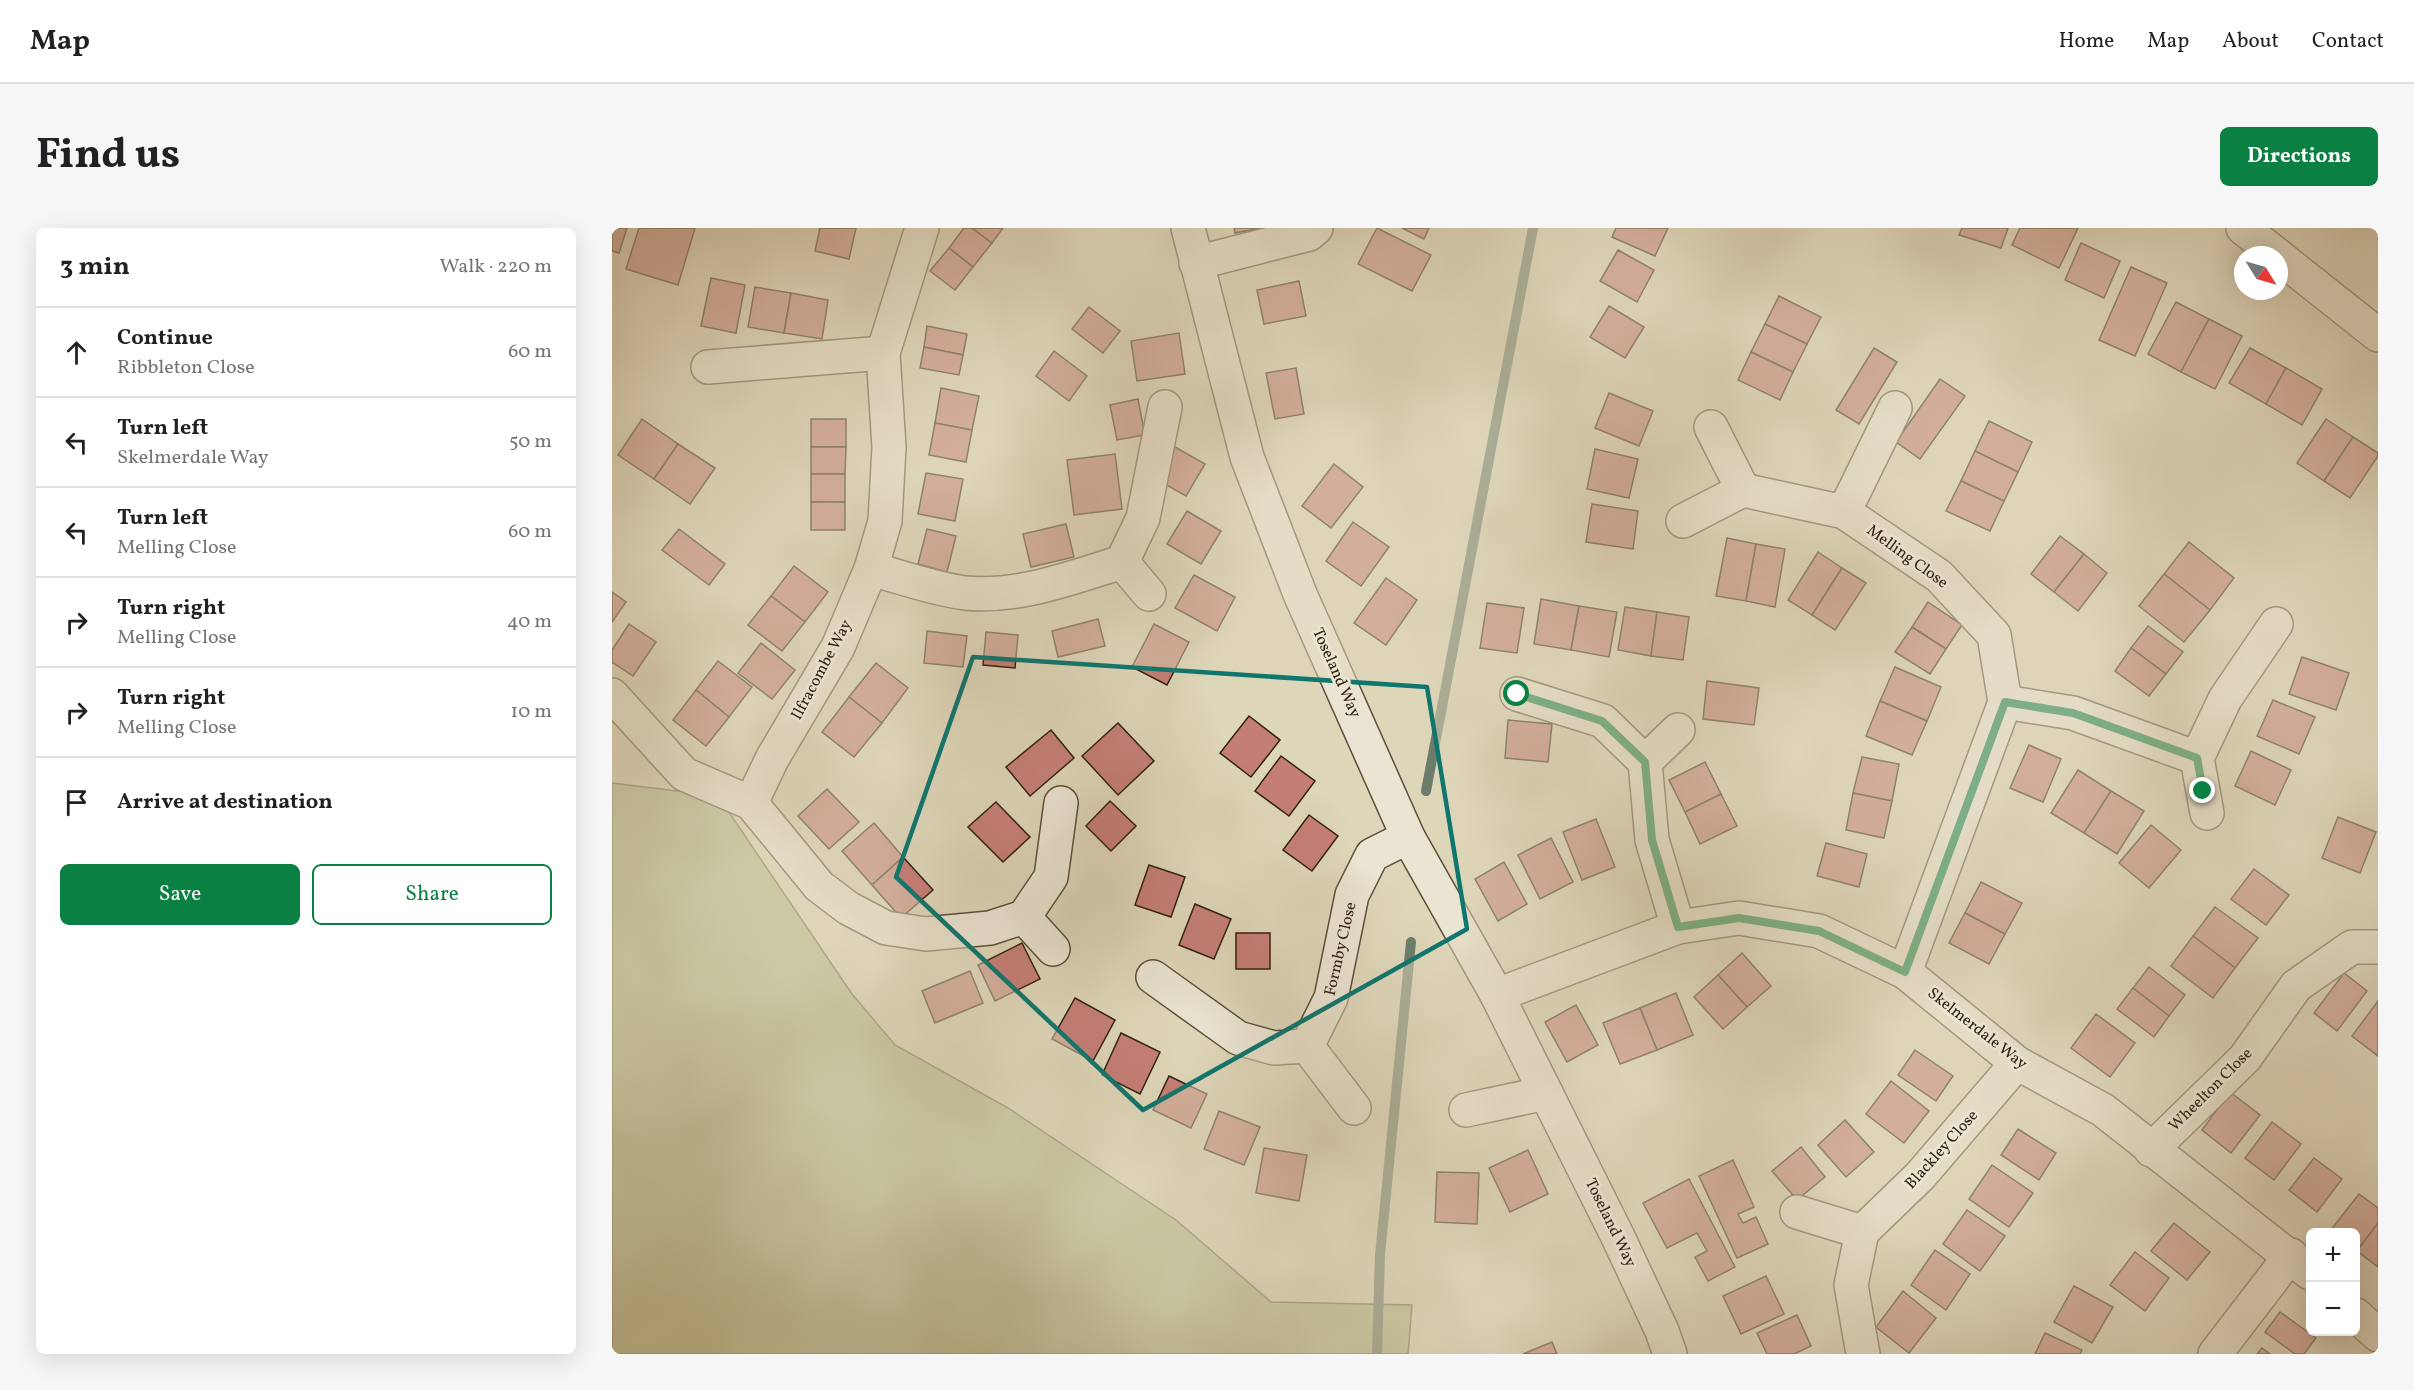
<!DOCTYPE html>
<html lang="en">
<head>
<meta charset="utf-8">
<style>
	body { margin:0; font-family:Vollkorn,serif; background:#f6f6f6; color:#202124 }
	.controls { position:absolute; right:18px; bottom:18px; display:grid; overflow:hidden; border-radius:9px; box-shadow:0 6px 24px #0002 }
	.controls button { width:54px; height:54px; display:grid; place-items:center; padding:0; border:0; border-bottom:2px solid #e0e0e0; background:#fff; color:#202124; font:30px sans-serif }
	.compass { position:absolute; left:1622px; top:18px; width:54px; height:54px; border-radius:50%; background:#fff; box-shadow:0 6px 24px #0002; rotate:127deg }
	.stop { position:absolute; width:18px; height:18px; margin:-14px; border:4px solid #0b8043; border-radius:50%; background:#fff }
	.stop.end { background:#0b8043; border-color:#fff; box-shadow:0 2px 6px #0008 }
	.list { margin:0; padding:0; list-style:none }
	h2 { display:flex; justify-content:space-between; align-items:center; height:78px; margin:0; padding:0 24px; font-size:26px }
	h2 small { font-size:20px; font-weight:400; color:#757577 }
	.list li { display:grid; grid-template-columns:39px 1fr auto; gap:18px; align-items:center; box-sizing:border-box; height:90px; padding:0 24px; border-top:2px solid #e0e0e0 }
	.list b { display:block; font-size:22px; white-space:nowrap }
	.list p { margin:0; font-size:20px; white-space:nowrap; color:#757577 }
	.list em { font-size:20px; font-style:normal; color:#757577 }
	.actions { display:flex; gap:12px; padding:18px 24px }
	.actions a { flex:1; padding:14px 0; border:2px solid #0b8043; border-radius:9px; text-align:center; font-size:21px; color:#0b8043 }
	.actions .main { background:#0b8043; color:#fff }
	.icon { flex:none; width:33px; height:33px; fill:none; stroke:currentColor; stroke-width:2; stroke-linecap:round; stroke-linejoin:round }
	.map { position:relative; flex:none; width:1766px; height:1126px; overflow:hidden; border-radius:9px }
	header { display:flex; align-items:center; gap:36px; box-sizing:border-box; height:84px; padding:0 30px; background:#fff; border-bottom:2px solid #e0e0e0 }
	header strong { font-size:28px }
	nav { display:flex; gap:33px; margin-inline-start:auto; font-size:21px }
	.intro { display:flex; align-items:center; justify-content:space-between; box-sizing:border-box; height:144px; padding:0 36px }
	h1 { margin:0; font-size:42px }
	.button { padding:15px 27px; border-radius:9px; background:#0b8043; color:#fff; font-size:21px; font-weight:700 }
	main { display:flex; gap:36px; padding:0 36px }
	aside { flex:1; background:#fff; border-radius:9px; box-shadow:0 6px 24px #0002 }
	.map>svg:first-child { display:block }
</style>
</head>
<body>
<header>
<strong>Map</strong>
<nav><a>Home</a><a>Map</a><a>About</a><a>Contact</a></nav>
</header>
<div class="intro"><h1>Find us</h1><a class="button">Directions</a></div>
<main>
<aside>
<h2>3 min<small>Walk · 220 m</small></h2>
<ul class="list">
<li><svg class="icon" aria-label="ahead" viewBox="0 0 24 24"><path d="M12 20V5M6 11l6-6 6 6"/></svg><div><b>Continue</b><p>Ribbleton Close</p></div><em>60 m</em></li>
<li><svg class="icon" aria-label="left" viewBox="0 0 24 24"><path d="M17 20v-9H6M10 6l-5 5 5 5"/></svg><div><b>Turn left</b><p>Skelmerdale Way</p></div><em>50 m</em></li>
<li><svg class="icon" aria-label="left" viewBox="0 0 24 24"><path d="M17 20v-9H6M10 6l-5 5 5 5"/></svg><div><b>Turn left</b><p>Melling Close</p></div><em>60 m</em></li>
<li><svg class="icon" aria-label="right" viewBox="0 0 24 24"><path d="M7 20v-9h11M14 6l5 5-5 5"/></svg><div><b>Turn right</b><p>Melling Close</p></div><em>40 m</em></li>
<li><svg class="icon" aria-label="right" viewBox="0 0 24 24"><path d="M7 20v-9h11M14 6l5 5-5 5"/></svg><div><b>Turn right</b><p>Melling Close</p></div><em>10 m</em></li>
<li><svg class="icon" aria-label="arrive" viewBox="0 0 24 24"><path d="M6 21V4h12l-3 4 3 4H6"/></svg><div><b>Arrive at destination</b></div></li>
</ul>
<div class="actions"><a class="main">Save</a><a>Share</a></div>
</aside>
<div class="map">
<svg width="1766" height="1126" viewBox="0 0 1766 1126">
	<rect width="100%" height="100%" fill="#ded6b9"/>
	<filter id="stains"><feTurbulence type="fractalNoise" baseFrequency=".00333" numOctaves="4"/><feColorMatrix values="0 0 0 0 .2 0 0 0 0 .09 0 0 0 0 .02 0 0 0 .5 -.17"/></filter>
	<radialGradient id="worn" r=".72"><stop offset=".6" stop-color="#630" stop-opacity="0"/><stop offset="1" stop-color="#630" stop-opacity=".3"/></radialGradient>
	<polygon fill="#b4bd8d" stroke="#726f4f" stroke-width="1.5" points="0,555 106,568 240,766 283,817 396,880 564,992 659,1074 800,1077 796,1126 0,1126"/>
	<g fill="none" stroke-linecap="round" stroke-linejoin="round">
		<g stroke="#6c7d6c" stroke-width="10">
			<polyline points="814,563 921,0"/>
			<polyline points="765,1126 768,1027 799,714"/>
		</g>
	</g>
	<g fill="#c57e77" stroke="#2f2111" stroke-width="1.5">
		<polygon points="0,0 15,0 7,25 0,23"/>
		<polygon points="27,0 83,0 66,57 14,41"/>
		<polygon points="208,0 244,0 237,31 203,23"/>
		<polygon points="352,0 360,0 380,15 361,39 337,20"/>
		<polygon points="360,0 391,0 380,15"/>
		<polygon points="622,0 649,0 623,5"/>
		<polygon points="765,0 819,27 800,63 746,36"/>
		<polygon points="790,0 817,0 812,11"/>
		<polygon points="1004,0 1056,0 1043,28 1000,9"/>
		<polygon points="1350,0 1396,0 1389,20 1347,7"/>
		<polygon points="1408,0 1466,0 1447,40 1400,17"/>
		<polygon points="1469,15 1508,33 1492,70 1453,52"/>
		<polygon points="337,20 361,39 343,62 318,43"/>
		<polygon points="1006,22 1042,42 1025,74 988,53"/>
		<polygon points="1519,39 1555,55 1523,128 1487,112"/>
		<polygon points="99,50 133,57 124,105 89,98"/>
		<polygon points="687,53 694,88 652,96 645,62"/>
		<polygon points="143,59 179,65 172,105 136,99"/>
		<polygon points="179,65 216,72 210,111 172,105"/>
		<polygon points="1167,68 1209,89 1195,116 1153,96"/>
		<polygon points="1564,74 1597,91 1569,144 1536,126"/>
		<polygon points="997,78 1032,99 1013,130 978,109"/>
		<polygon points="477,79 508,103 491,125 460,101"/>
		<polygon points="1597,91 1630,108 1603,161 1569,144"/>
		<polygon points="1153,96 1195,116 1181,144 1139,124"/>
		<polygon points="315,98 355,106 351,127 312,119"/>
		<polygon points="567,105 573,146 525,153 519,113"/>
		<polygon points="312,119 351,127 347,147 308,140"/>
		<polygon points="1262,120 1285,134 1247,196 1224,182"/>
		<polygon points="1638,120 1674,140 1654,176 1617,155"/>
		<polygon points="442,123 475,148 457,173 424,148"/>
		<polygon points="1139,124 1181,144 1168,172 1126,152"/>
		<polygon points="684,140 692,186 663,191 654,145"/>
		<polygon points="1674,140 1710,161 1690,197 1654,176"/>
		<polygon points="1328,151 1353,168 1308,231 1284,214"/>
		<polygon points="329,160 367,168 360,202 323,195"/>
		<polygon points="997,165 1041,183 1027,218 983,200"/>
		<polygon points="526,171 533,207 505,212 498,177"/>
		<polygon points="30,191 66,216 42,251 6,227"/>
		<rect x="199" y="191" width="35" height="28"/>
		<polygon points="1714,191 1741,209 1712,253 1685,235"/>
		<polygon points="1377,193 1420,214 1406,244 1363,223"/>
		<polygon points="323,195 360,202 354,234 317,227"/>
		<polygon points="1741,209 1766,225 1766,228 1738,270 1712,253"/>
		<polygon points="66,216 103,240 78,276 42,251"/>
		<polygon points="199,219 234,219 233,246 199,246"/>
		<polygon points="563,219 593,236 574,268 544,251"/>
		<polygon points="983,221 1026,231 1017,270 975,261"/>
		<polygon points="1363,223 1406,244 1392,273 1349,253"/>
		<polygon points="503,226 510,281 462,287 455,232"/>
		<polygon points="722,236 751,259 719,300 690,278"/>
		<polygon points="314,245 351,251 343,293 306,286"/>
		<rect x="199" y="246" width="34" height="28"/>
		<polygon points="1349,253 1392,273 1378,303 1334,283"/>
		<rect x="199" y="274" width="34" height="28"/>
		<polygon points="980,276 1026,283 1021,321 974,314"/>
		<polygon points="575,283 609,303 589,336 555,316"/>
		<polygon points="741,294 777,319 749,358 714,333"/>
		<polygon points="454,296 462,329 419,339 411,306"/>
		<polygon points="67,301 113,336 97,357 50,322"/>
		<polygon points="315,301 344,308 335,344 306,336"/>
		<polygon points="1448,308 1472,326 1442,364 1419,346"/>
		<polygon points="1115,310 1144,316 1134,373 1104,368"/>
		<polygon points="1577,314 1622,350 1598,382 1552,346"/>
		<polygon points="1144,316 1173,321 1163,379 1134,373"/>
		<polygon points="1206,324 1230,340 1200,387 1176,372"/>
		<polygon points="1472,326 1495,345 1466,383 1442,364"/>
		<polygon points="182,338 216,364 193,394 159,368"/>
		<polygon points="1230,340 1254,355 1223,402 1200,387"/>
		<polygon points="1552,346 1598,382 1572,414 1527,378"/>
		<polygon points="582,347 623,369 605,403 563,380"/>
		<polygon points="774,350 805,372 774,417 742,395"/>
		<polygon points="0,364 14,374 0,394"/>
		<polygon points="159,368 193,394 170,423 136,397"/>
		<polygon points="929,371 967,378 959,422 922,416"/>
		<polygon points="1316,374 1350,397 1334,421 1300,399"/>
		<polygon points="875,375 912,380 905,425 868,420"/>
		<polygon points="967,378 1005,384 997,429 959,422"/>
		<polygon points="1013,379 1045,384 1039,428 1006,422"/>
		<polygon points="1045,384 1077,389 1071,432 1039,428"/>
		<polygon points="486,391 493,418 446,429 440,403"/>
		<polygon points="17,396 44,414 21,448 0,434 0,422"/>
		<polygon points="542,396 577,414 555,457 520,439"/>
		<polygon points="1536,398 1571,424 1554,446 1519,420"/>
		<polygon points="1300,399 1334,421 1318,446 1283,424"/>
		<polygon points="315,403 355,408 351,439 312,435"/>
		<polygon points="374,404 406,407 403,440 371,437"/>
		<polygon points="149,415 183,442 160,471 126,445"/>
		<polygon points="1519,420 1554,446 1537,468 1503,443"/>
		<polygon points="1690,429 1737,445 1724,482 1677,466"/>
		<polygon points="106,433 140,459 117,489 84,462"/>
		<polygon points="264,435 296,460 270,495 237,469"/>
		<polygon points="1283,439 1329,459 1315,493 1268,473"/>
		<polygon points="1095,453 1147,460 1142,497 1091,491"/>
		<polygon points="84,462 117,489 94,518 61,492"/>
		<polygon points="237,469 270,495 242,529 210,504"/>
		<polygon points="1661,472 1703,489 1687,526 1645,508"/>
		<polygon points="1268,473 1315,493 1300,527 1254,508"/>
		<polygon points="637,488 668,512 639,549 608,525"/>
		<polygon points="896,492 940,496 936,534 893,530"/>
		<polygon points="506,495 542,533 506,567 470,528"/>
		<polygon points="439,502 462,530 418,568 394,539"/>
		<polygon points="1417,517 1449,531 1431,574 1398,560"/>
		<polygon points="1639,523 1679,542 1663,577 1623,558"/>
		<polygon points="669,528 703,553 677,588 643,563"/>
		<polygon points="1250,529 1287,536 1280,573 1241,565"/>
		<polygon points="1093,534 1109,566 1073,584 1057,552"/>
		<polygon points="1466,542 1499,563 1472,605 1439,585"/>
		<polygon points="215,561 247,594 217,621 186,588"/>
		<polygon points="1499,563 1532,583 1505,626 1472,605"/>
		<polygon points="1241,565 1280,573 1272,610 1234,602"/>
		<polygon points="1109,566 1125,598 1088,616 1073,584"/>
		<polygon points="498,573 524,598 499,623 474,598"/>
		<polygon points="384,574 418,609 391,634 356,599"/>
		<polygon points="697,587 726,608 700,643 671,622"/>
		<polygon points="1726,589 1764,604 1748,645 1710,630"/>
		<polygon points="984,591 1003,639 970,652 951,604"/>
		<polygon points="262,595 291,629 260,657 230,623"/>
		<polygon points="1539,597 1569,622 1537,660 1507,635"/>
		<polygon points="939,610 961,654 928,671 906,627"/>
		<polygon points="1214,615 1255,626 1247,659 1205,648"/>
		<polygon points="291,629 321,662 289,690 260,657"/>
		<polygon points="892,634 915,676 886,693 863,651"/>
		<polygon points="537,637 573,649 559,689 523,677"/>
		<polygon points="1642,641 1677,667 1654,697 1619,671"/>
		<polygon points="1369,654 1410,675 1393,706 1353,685"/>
		<polygon points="583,676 619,691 602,731 567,717"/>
		<polygon points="1603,679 1646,710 1623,740 1581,708"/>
		<polygon points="1353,685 1393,706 1377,736 1337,715"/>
		<rect x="624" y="705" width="34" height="36"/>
		<polygon points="1581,708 1623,740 1601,770 1559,738"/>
		<polygon points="410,715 428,751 383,773 366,737"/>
		<polygon points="1130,725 1159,758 1135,779 1106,747"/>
		<polygon points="1537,739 1573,767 1557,788 1521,760"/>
		<polygon points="358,743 371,775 323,795 310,763"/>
		<polygon points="1732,745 1755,763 1725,803 1702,785"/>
		<polygon points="1106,747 1135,779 1111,801 1082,769"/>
		<polygon points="1521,760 1557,788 1542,809 1505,781"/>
		<polygon points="1064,765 1081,807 1045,822 1028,780"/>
		<polygon points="463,770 503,792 481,833 440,811"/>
		<polygon points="1766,773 1766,828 1740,808"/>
		<polygon points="964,777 986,817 955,834 933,794"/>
		<polygon points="1028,780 1045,822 1008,836 991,795"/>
		<polygon points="1484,786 1523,815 1498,849 1459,820"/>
		<polygon points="509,805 548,824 528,866 490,847"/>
		<polygon points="1303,822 1341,848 1324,873 1286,847"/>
		<polygon points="557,848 595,866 579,900 541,882"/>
		<polygon points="1279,853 1317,883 1292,915 1254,886"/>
		<polygon points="1618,864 1648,887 1619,925 1590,902"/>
		<polygon points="607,883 648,899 632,937 592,921"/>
		<polygon points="1233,892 1262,924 1234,949 1206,917"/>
		<polygon points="1660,894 1689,916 1662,952 1633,930"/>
		<polygon points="1406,901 1444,925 1427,952 1389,927"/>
		<polygon points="1189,919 1213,949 1185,972 1160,943"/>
		<polygon points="652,920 695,927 687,973 644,965"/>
		<polygon points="916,922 936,966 898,984 877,940"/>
		<polygon points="1702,930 1730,951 1705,984 1677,962"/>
		<polygon points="1121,932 1142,979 1126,986 1131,995 1144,989 1156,1016 1125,1030 1087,948"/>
		<polygon points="1380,937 1421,965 1397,999 1357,971"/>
		<polygon points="825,944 867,945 865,996 823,994"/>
		<polygon points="1077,951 1123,1039 1096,1053 1083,1029 1095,1023 1085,1005 1055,1020 1031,975"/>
		<polygon points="1747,966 1766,980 1766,995 1745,1023 1744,1004 1718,1003"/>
		<polygon points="1355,982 1393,1008 1368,1043 1331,1016"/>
		<polygon points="1562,995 1598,1024 1575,1052 1539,1023"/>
		<polygon points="1766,995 1766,1039 1745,1023"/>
		<polygon points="1323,1022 1358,1046 1334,1082 1299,1057"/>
		<polygon points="1523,1024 1557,1050 1533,1083 1498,1057"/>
		<polygon points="1154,1048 1172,1086 1129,1106 1111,1068"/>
		<polygon points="1462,1058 1501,1079 1480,1115 1442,1094"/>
		<polygon points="1291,1063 1324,1090 1297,1125 1264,1099"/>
		<polygon points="1668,1084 1704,1110 1692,1126 1683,1126 1653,1104"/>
		<polygon points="1185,1087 1199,1118 1182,1126 1155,1126 1145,1105"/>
		<polygon points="1433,1105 1470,1122 1468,1126 1423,1126"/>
		<polygon points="940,1114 945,1126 911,1126"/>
		<polygon points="1650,1120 1658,1126 1645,1126"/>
	</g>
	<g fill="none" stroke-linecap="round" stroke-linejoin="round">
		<g stroke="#5b4e3b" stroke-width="36">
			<g id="minor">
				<polyline points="576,0 635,229 688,366 796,609 885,767 1006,1009 1050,1103 1058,1126"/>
				<polyline points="1631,0 1766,107"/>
				<polyline points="584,35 697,6 704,0"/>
				<polyline points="96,139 271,125"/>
				<polyline points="1099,199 1131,262"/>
				<polyline points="1232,284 1283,180"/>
				<polyline points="1071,293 1131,262 1232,284 1327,348 1382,407 1393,474 1293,744"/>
				<polyline points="510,334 537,366"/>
				<path d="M259 341C289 349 322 361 353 365 407 370 459 350 510 334L531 290 553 179"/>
				<polyline points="905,466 991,493 1033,534 1040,612 1066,699"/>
				<polyline points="0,467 72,546 139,575 160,531 226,419 259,341 273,293 277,219 271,125 310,0"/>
				<polyline points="1393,474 1461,485 1585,530 1595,585"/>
				<polyline points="1585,530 1613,471 1664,396"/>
				<polyline points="1033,534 1066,502"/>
				<polyline points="139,575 207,658 236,680 274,700 314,706 378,700 412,689 439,649 449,575"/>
				<polyline points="412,689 441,721"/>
				<polyline points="541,749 626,810 662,820 695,818"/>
				<polyline points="885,767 1066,699 1127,690 1207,703 1293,744 1405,835 1491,882 1698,1045"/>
				<polyline points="742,880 695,818 719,770 740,667 760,627 796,609"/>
				<polyline points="854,882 934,865"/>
				<polyline points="1539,922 1633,830 1684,758 1740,719 1766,719"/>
				<polyline points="1185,984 1250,1004"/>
				<polyline points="1744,1087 1766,1107"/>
				<polyline points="1251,1126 1239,1057 1250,1004 1308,948 1405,835"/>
				<polyline points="1603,1126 1679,1027"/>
			</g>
		</g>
		<use href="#minor" stroke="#eae4d2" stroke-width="33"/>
	</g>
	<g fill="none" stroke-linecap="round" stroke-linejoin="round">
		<polyline stroke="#0b8043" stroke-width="8" points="905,466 990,493 1033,534 1040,612 1066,699 1127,690 1207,703 1293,744 1393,474 1461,485 1585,530 1591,563"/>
	</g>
	<path d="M0 0H1766V1126H0ZM361 429 815 459 855 701 531 882 284 649Z" fill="#ded6b9" fill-opacity=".55" fill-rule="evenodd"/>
	<path fill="none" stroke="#0f766e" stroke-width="4.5" stroke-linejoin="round" d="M361 429 815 459 855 701 531 882 284 649Z"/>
	<g text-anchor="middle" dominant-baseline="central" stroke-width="6" stroke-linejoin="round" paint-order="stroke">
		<g font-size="16" fill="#2f2111" stroke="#eae4d2">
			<text transform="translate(1295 329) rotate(36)">Melling Close</text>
			<text transform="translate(210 442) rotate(-62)">Ilfracombe Way</text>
			<text transform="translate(724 445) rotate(66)">Toseland Way</text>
			<text transform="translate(729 721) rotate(-77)">Formby Close</text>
			<text transform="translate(1365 801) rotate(38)">Skelmerdale Way</text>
			<text transform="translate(1599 862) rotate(-45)">Wheelton Close</text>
			<text transform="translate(1330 922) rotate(-48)">Blackley Close</text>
			<text transform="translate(998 995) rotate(64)">Toseland Way</text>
		</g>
	</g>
	<rect width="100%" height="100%" filter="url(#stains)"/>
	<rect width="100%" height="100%" fill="url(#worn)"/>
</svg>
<div class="controls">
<button>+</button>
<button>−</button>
</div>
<svg class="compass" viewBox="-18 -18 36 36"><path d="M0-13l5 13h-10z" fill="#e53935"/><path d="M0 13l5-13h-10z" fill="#757577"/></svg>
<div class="stop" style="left:905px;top:466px"></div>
<div class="stop end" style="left:1591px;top:563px"></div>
</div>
</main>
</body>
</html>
